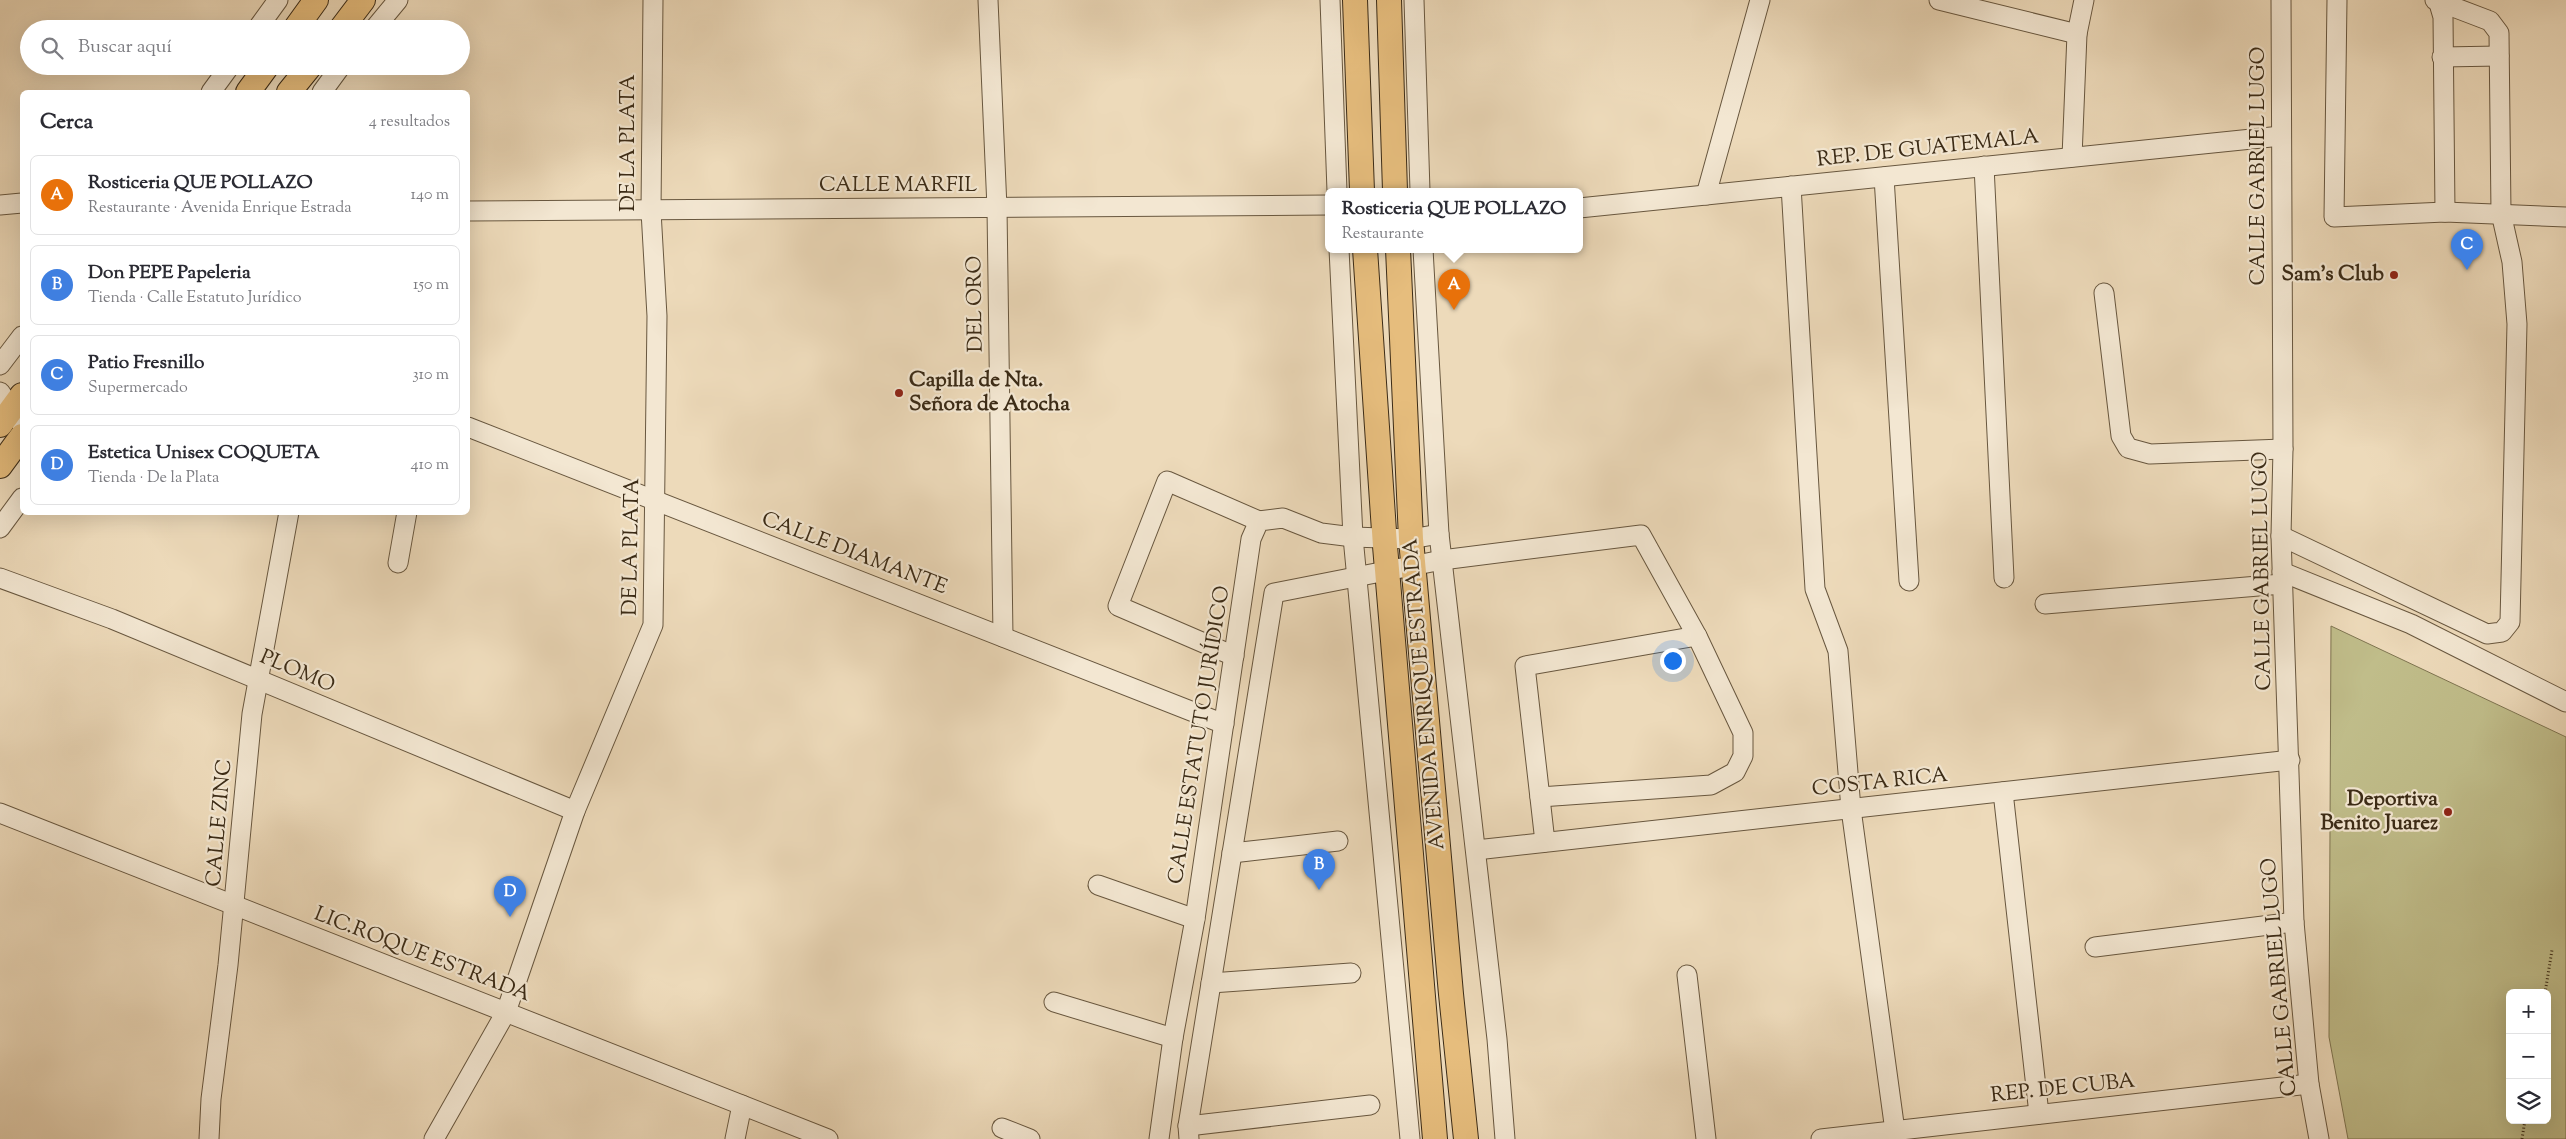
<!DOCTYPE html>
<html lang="es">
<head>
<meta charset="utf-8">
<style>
	body { margin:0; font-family:"Sorts Mill Goudy",serif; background:#f2f2f3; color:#2b2b33 }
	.controls { position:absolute; right:15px; bottom:15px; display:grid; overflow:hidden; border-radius:8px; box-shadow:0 5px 20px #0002 }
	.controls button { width:45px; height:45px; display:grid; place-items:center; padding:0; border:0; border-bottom:1px solid #e1e1e2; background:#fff; color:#2b2b33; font:25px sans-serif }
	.you { position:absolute; left:1672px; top:660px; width:18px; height:18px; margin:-12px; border:4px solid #fff; border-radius:50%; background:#1a73e8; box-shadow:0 0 0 8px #1a73e833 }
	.badge { display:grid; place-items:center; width:32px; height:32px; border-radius:50%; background:#111827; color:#fff; font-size:16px; font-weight:700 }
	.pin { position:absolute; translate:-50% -41px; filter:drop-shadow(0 1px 2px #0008) }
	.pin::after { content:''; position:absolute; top:26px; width:18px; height:15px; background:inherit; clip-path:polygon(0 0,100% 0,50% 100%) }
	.popup { position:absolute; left:1325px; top:188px; width:258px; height:65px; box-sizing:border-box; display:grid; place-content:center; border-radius:8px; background:#fff; filter:drop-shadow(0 1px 4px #0005); font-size:16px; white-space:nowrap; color:#7c7c81 }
	.popup b { font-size:19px; color:#2b2b33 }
	.popup::after { content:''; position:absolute; left:50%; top:100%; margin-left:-10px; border:10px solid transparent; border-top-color:#fff }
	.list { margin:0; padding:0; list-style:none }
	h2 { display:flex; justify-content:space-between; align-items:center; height:65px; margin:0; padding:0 20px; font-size:21px }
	h2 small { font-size:16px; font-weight:400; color:#7c7c81 }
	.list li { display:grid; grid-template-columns:32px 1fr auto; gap:15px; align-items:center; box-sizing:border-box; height:80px; margin:0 10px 10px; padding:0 10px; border:1px solid #e1e1e2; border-radius:8px }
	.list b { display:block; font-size:19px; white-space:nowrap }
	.list p { margin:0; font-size:16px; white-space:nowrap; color:#7c7c81 }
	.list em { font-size:16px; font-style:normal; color:#7c7c81 }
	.icon { flex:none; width:28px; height:28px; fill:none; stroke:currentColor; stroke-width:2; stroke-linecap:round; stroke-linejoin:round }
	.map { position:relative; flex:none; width:2566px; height:1139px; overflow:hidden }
	.search { position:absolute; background:#fff; box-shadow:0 5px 20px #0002; left:20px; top:20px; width:450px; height:55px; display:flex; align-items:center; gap:12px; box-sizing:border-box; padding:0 18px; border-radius:28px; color:#7c7c81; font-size:19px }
	.panel { position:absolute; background:#fff; box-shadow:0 5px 20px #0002; left:20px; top:90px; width:450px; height:425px; border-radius:8px }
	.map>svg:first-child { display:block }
</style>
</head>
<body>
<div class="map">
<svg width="2566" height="1139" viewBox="0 0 2566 1139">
	<rect width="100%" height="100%" fill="#eddaba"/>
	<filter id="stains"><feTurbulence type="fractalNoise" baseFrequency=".004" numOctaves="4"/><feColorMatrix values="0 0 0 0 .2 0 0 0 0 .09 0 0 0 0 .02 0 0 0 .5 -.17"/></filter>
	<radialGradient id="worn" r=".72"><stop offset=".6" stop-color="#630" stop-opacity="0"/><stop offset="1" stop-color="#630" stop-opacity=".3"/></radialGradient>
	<path fill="#c0bd8a" stroke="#7e7450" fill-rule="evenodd" d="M2331 626 2566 737V1139H2348L2329 1037ZM2510 993H2547V1120H2510Z"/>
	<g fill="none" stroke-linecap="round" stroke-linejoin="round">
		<g stroke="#68573f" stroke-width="21">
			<g id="minor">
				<polyline points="988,0 997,208 1003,637"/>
				<polyline points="1330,0 1337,191"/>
				<polyline points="1414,0 1420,191"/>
				<polyline points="1939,0 2077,34"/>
				<polyline points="2281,0 2283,449 2281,536 2294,922 2309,1084 2319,1139"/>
				<polyline points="2337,0 2334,217 2445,212 2566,217"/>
				<polyline points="2438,0 2443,17 2445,212"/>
				<polyline points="257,29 278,0"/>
				<polyline points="374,29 398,0"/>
				<polyline points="2442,57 2499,56"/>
				<polyline points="211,92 230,66"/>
				<polyline points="322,92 341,66"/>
				<polyline points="2072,157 2077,34 2084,0"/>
				<polyline points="1984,166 2004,578"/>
				<polyline points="1884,177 1909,581"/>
				<polyline points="1791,186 1815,589 1838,651 1851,809 1895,1131"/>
				<polyline points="1706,195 1760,0"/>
				<polyline points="0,205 22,203"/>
				<polyline points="1579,208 2281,136"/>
				<polyline points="468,211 1329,205"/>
				<polyline points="1339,249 1353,537 1410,1139"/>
				<polyline points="1423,249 1439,534 1497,1039 1505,1139"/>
				<polyline points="2104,293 2121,436 2128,448 2150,454 2283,449"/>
				<polyline points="0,365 22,336"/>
				<polyline points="0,392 22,424"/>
				<polyline points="468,427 1224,724"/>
				<polyline points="0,528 22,498"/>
				<polyline points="2281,536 2487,634 2502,632 2510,622 2517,324 2512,262 2501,213 2499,33 2490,21 2435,0"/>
				<polyline points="398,563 407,512"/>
				<polyline points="2282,572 2411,624 2566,702"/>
				<polyline points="0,578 112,619 575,811"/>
				<polyline points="2045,604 2282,584"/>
				<polyline points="1234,656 1118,606 1167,481 1259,521"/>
				<polyline points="2003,792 2039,1114"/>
				<polyline points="0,813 828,1139"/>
				<polyline points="1545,842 1525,666 1697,636"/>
				<polyline points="1476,850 2290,760"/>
				<polyline points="1232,853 1338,841"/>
				<polyline points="1098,885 1195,919"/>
				<polyline points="2095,947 2294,922"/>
				<polyline points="1687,975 1706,1139"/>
				<polyline points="1211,983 1351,973"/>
				<polyline points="1054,1002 1173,1038"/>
				<polyline points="1188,1126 1370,1105"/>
				<polyline points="1002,1128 1030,1139"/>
				<polyline points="209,1139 211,1099 228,965 252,714 289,512"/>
				<polyline points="434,1139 506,1012 575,811 653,625 657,316 651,211 653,0"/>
				<polyline points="735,1139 742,1105"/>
				<polyline points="1159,1139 1173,1038 1195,919 1251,539 1259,521 1283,518 1321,533 1353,537 1411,539 1439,534"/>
				<polyline points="1189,1139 1188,1126 1274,593 1442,560 1641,535 1697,636 1743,733 1743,756 1735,772 1711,785 1540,797"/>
				<polyline points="1821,1139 2309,1084"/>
			</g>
		</g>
		<g stroke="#3b2b16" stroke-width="26">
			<g id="major">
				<polyline points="1355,0 1362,191"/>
				<polyline points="1389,0 1395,191"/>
				<polyline points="295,29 316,0"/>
				<polyline points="341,29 363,0"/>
				<polyline points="248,92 267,66"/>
				<polyline points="289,92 310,66"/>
				<polyline points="1365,249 1385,546 1435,1139"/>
				<polyline points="1398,249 1411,539 1451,994 1466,1139"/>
				<polyline points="0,425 22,395"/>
				<polyline points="0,466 22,436"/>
			</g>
		</g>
		<g stroke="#3b2b16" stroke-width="3" stroke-dasharray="1 2.5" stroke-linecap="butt">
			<polyline points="2545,993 2552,950"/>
			<polyline points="2522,1139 2525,1120"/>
		</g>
		<use href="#minor" stroke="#f3e7d2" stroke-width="19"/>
		<use href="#major" stroke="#e6bd7d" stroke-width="24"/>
	</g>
	<g fill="#8f2418" stroke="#f3e7d2" stroke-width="2">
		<circle cx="2394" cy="275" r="5"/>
		<circle cx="899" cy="393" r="5"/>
		<circle cx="2448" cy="812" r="5"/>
	</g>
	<g text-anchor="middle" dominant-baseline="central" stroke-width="4.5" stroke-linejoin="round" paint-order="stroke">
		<g font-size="21" fill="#3b2b16" stroke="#f3e7d2">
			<text transform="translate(629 143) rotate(-90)">DE LA PLATA</text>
			<text transform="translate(1928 149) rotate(-6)">REP. DE GUATEMALA</text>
			<text transform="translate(2259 166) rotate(-90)">CALLE GABRIEL LUGO</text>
			<text x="898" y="186">CALLE MARFIL</text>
			<text transform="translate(976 304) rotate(-91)">DEL ORO</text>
			<text transform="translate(632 547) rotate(-89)">DE LA PLATA</text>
			<text transform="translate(854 554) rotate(21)">CALLE DIAMANTE</text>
			<text transform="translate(2263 571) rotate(-91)">CALLE GABRIEL LUGO</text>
			<text transform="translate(297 672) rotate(23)">PLOMO</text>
			<text transform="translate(1425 694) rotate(-95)">AVENIDA ENRIQUE ESTRADA</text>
			<text transform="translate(1200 735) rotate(-81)">CALLE ESTATUTO JURÍDICO</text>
			<text transform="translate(1880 783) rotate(-6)">COSTA RICA</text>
			<text transform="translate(220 823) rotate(-85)">CALLE ZINC</text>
			<text transform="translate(422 955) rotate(21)">LIC.ROQUE ESTRADA</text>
			<text transform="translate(2280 977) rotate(-95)">CALLE GABRIEL LUGO</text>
			<text transform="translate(2063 1089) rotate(-6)">REP. DE CUBA</text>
		</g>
		<g font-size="21" font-weight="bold" fill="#3b2b16" stroke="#f3e7d2" text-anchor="end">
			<text x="2384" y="275">Sam's Club</text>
			<text x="909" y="381" text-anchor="start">Capilla de Nta.<tspan x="909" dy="24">Señora de Atocha</tspan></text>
			<text x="2438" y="800">Deportiva<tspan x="2438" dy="24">Benito Juarez</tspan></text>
		</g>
	</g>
	<rect width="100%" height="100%" filter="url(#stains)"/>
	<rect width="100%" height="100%" fill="url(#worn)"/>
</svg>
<div class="controls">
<button>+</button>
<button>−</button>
<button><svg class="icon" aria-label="layers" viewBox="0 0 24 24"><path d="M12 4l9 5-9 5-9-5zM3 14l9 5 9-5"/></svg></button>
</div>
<div class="you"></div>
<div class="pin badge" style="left:1454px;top:310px;background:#e8710a">A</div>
<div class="popup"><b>Rosticeria QUE POLLAZO</b>Restaurante</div>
<div class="pin badge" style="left:1319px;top:890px;background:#3f7fe0">B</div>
<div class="pin badge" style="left:2467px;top:270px;background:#3f7fe0">C</div>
<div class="pin badge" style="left:510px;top:917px;background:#3f7fe0">D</div>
<div class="search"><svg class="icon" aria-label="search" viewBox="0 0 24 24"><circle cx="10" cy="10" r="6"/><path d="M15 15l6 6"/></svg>Buscar aquí</div>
<section class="panel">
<h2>Cerca<small>4 resultados</small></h2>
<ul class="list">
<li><span class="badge" style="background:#e8710a">A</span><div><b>Rosticeria QUE POLLAZO</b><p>Restaurante · Avenida Enrique Estrada</p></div><em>140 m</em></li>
<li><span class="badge" style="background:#3f7fe0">B</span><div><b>Don PEPE Papeleria</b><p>Tienda · Calle Estatuto Jurídico</p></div><em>150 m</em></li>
<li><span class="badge" style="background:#3f7fe0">C</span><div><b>Patio Fresnillo</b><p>Supermercado</p></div><em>310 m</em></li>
<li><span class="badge" style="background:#3f7fe0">D</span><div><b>Estetica Unisex COQUETA</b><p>Tienda · De la Plata</p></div><em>410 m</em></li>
</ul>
</section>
</div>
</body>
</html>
